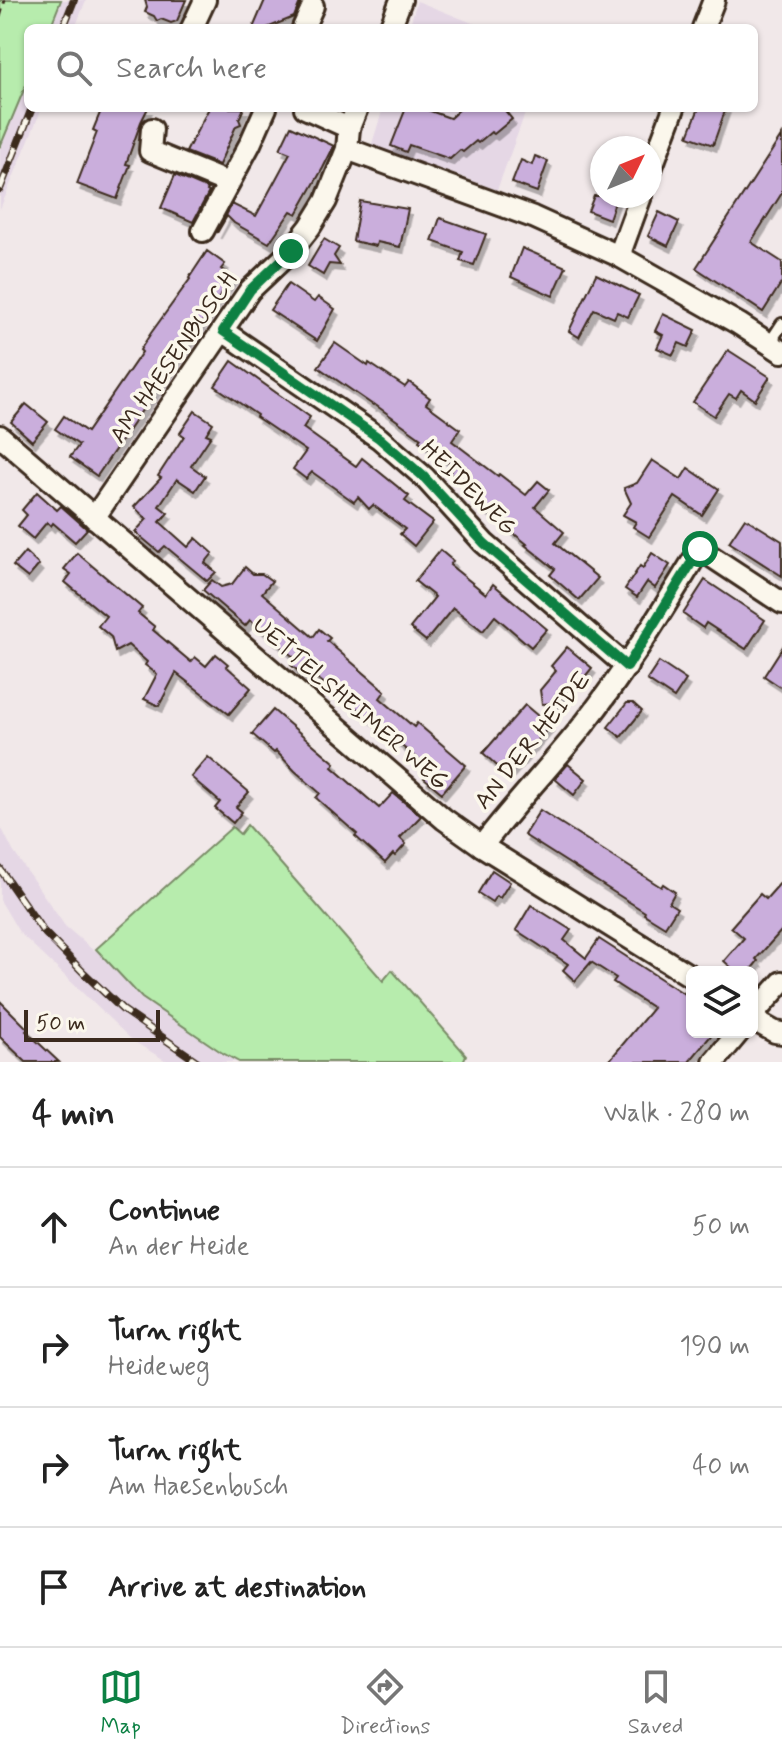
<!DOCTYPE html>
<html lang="en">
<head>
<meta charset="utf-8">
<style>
	body { margin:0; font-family:Mynerve,sans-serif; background:#f2f2f2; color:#222 }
	.controls { position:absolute; right:24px; bottom:24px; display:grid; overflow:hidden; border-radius:12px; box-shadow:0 2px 6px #0004 }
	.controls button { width:72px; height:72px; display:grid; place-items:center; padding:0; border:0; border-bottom:2px solid #e0e0e0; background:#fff; color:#222; font:40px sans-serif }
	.compass { position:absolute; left:590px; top:136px; width:72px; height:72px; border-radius:50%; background:#fff; box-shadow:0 2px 6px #0004; rotate:47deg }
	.scale { position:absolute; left:24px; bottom:20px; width:136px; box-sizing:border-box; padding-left:8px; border:4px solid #3b2a1e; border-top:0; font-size:22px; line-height:28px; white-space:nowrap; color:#3b2a1e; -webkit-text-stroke:6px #fbf7ec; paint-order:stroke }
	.stop { position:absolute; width:24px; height:24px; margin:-18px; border:6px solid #0b8043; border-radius:50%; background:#fff }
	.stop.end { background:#0b8043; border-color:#fff; box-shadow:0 2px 8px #0008 }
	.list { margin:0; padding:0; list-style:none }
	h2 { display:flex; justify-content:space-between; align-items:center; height:104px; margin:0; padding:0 32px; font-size:34px }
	h2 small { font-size:26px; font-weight:400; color:#767676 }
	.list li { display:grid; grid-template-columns:52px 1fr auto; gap:24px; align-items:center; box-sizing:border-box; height:120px; padding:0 32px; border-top:2px solid #e0e0e0 }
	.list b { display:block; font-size:30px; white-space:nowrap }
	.list p { margin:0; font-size:26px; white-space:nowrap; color:#767676 }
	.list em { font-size:26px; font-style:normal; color:#767676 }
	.icon { flex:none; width:44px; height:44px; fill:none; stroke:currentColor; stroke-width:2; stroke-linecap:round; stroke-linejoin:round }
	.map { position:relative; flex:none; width:782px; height:1062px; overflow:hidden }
	.search { position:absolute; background:#fff; box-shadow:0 2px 6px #0004; left:24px; right:24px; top:24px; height:88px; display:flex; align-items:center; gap:20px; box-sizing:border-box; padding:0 28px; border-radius:12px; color:#767676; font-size:30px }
	.sheet { height:584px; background:#fff }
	nav { display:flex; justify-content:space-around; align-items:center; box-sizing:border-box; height:112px; border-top:2px solid #e0e0e0; background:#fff; font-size:22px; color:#767676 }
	nav a { display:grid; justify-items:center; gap:4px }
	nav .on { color:#0b8043 }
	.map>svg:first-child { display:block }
</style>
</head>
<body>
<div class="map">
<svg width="782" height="1062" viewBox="0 0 782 1062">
	<defs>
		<filter id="shadow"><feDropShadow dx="3.5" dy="6" stdDeviation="0" flood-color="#0004"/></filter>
	</defs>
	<rect width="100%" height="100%" fill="#f1e8e9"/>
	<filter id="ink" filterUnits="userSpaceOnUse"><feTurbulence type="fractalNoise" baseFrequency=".0125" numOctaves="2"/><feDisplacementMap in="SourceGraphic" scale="16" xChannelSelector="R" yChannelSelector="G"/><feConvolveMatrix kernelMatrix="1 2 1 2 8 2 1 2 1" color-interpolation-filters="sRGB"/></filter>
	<g filter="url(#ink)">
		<g fill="#e5d7e5">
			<polygon points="61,0 86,0 75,28 50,28"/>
			<polygon points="417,1 485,28 409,28"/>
			<polygon points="28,80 28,108 42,108 0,209 0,147"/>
			<polygon points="383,108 527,108 497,190 463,177 371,147"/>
			<polygon points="0,825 13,851 65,926 94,951 96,949 142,998 221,1052 239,1062 168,1062 133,1041 19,932 0,900"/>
		</g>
		<g fill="#b7ecad" stroke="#798b66" stroke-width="2">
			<polygon points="0,0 61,0 50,28 28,28 28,80 0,147"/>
			<polygon points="247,825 383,981 392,970 466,1055 463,1062 239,1062 221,1052 142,998 96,949 232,827 240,834"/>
		</g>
		<g fill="#caaedc" stroke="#3b2a1e" stroke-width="2" filter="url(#shadow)">
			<polygon points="145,0 186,0 177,21 171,23 161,19 157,21 154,16 145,12 147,7"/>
			<polygon points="265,0 301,0 294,17 267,28 253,28"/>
			<polygon points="102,108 148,108 141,122 126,164 130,165 117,199 77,184 97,132 93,130"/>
			<polygon points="209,108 244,108 239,119 241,124 236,126 219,165 186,152"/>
			<polygon points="406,108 422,108 450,118 461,108 503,108 512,119 494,134 491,132 478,143 476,141 463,152 460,150 450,159 409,145 406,152 391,146"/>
			<polygon points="699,108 726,108 713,145 688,136"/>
			<polygon points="291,126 334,146 323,168 297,214 291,211 269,243 234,223 227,216 217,233 232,204 256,216 290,153 280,149"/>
			<polygon points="782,135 782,193 751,242 782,262 782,282 763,312 696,268"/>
			<polygon points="535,156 548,161 537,192 512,183 521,160 532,165"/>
			<polygon points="175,175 208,189 207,191 209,192 193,222 161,208"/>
			<polygon points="594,196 617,196 609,219 588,211"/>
			<polygon points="360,201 408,209 400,247 377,242 376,246 353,241"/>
			<polygon points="659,212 679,222 668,246 648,236"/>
			<polygon points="440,218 486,234 474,265 460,261 463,252 432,241"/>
			<polygon points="324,239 339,248 334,256 340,265 329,264 323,275 308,266"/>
			<polygon points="522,248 566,267 553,296 511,277"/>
			<polygon points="207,251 225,264 221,269 233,277 97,476 70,457 79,445 55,429 64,416 87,432 142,352 140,350 151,333 190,279 189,278"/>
			<polygon points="596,274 639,295 628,317 617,312 614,318 594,309 579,337 569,331"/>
			<polygon points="288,284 314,302 318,297 335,309 317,341 270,310"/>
			<polygon points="663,314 696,330 688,347 679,343 673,355 657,348 663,335 655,331"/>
			<polygon points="335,343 368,366 369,363 405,387 409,382 430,398 426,404 460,429 452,441 498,476 499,474 526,495 538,481 549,490 535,507 564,532 555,543 598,578 579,600 550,575 555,569 525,545 527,544 476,503 481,496 449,473 454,467 419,441 421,438 374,404 373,405 318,367"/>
			<polygon points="728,350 770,377 755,400 741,390 736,398 729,394 714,416 693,402"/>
			<polygon points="232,361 310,417 303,428 356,466 362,458 409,496 405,501 433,522 414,546 400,534 405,529 373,505 369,509 358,497 354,502 312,472 306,479 293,469 306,451 256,417 257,415 215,386"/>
			<polygon points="26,404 48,422 32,441 11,422"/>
			<polygon points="195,411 213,423 206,434 211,436 191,466 205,476 195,491 177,479 159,506 168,513 160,522 188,547 196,538 213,553 205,563 216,572 207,581 165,546 159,552 135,532 147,519 134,507 161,478 158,476 184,436 180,433"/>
			<polygon points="652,460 681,479 688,468 719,489 702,515 675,497 649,537 633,527 636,522 623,515 631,503 624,488 637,483"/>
			<polygon points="37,492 57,510 61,506 87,529 75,542 53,523 51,526 47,522 33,539 18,526 27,515 22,510"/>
			<polygon points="745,518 782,541 782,576 729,542"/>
			<polygon points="440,550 453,561 450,565 486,594 493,584 547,629 531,647 495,616 483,631 453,608 426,641 410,628 435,597 415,581"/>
			<polygon points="25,552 39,565 28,578 13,566"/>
			<polygon points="77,553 142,608 138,613 155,627 153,630 191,662 195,657 206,666 216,654 228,664 226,666 251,688 229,714 176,673 159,706 144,699 157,674 145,665 147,662 128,645 115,652 111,637 98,626 106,616 65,582 71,574 64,569"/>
			<polygon points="652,553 670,565 655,588 647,582 637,597 625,589 640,566 643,568"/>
			<polygon points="245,567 253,574 262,574 272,581 262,593 313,637 319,629 330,638 327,641 385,691 380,698 414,727 417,723 466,765 442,793 424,778 430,772 415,756 410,757 409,752 341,695 340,696 313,675 309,680 291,665 296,659 250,620 245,626 203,590 212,580 221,587 232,584"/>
			<polygon points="705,580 765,620 746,649 706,623 703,628 683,614"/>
			<polygon points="567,647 592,668 579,684 574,680 556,703 542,704 540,690 556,671 551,666"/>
			<polygon points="782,648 782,688 764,676"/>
			<polygon points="659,662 686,680 674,698 647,680"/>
			<polygon points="627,703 633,703 642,711 621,737 608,727"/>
			<polygon points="525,705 550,726 507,775 483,753"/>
			<polygon points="273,710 335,763 332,767 379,808 393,793 421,816 400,838 406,844 395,856 393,854 385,863 355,836 357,834 316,798 320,793 295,771 276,751 274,753 252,734"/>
			<polygon points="208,757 249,792 236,807 242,812 233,823 215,808 220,802 191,777"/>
			<polygon points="568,764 586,779 574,795 555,779"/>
			<polygon points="540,810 661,887 663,884 675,892 669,903 677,908 665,927 644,914 645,912 524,835"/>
			<polygon points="492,870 510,882 500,898 496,896 492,902 478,893"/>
			<polygon points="782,881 782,930 756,959 758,961 749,972 736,972 724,961 744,938 731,927 760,894 766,899"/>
			<polygon points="531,905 571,930 564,940 586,958 599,939 689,997 692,1000 692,1032 714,1032 689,1062 608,1062 653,1008 613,982 616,978 591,962 575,981 563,970 568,964 516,930"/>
			<polygon points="0,1001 28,1029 26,1031 59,1062 26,1062 0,1037"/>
		</g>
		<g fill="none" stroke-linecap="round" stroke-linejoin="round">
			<g stroke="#3b2a1e" stroke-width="16">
				<polyline id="lane" points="769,344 782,324"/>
			</g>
			<g stroke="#3b2a1e" stroke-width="26">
				<g id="street">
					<polyline points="192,28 205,0"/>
					<polyline points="303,28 313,6"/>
					<polyline points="390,28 401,0"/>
					<polyline points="703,28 714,0"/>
					<polyline points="349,128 357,108"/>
					<polyline points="152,129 150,151 228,183"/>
					<polyline points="347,149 533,217 619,256 739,324 782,352"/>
					<polyline points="650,172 674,108"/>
					<polyline points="203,231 250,144 266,108"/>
					<polyline points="619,256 641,196"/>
					<polyline points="223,331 379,438 424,477 484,543 627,667"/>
					<polyline points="0,436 444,819 482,846 692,977"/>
					<polyline points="94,518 250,290 291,251 310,227 326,201 347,149 349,128 305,108"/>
					<path d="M482 846C515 803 552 765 585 723 628 668 663 609 700 549L782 603"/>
					<polyline points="752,1016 782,982"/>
					<polyline points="752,1019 775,1032 782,1033"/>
					<polyline points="714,1062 739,1032"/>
				</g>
			</g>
			<polyline stroke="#3b2a1e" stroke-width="3" stroke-dasharray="8 6" stroke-linecap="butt" points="0,17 5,0"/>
			<use href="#lane" stroke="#fbf7ec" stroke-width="10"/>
			<use href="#street" stroke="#fbf7ec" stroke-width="20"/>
			<g stroke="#3b2a1e" stroke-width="8">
				<g id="rail">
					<polyline points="63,28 74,0"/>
					<polyline points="0,189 32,108"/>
					<polyline points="0,869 43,931 84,973 123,1010 198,1062"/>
				</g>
			</g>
			<use href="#rail" stroke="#fbf7ec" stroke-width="5" stroke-dasharray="15" stroke-linecap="butt"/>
		</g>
	</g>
	<g fill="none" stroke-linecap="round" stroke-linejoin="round" filter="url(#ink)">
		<polyline stroke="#0b8043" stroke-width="10" points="291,251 250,290 223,331 379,438 424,477 484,543 627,667 700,549"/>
	</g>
	<g text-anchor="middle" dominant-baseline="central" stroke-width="7" stroke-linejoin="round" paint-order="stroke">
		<g font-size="24" fill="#3b2a1e" stroke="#fbf7ec">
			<text transform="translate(174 358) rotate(-55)">AM HAESENBUSCH</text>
			<text transform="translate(468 488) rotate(45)">HEIDEWEG</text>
			<text transform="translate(350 704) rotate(41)">UETTELSHEIMER WEG</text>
			<text transform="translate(533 741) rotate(-51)">AN DER HEIDE</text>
		</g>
	</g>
</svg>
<div class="controls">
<button><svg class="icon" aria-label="layers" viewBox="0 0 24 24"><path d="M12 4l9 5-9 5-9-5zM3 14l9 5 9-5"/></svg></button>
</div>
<svg class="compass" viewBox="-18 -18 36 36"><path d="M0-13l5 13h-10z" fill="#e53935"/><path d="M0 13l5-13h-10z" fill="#767676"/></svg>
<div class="scale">50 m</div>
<div class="stop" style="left:700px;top:549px"></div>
<div class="stop end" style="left:291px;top:251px"></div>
<div class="search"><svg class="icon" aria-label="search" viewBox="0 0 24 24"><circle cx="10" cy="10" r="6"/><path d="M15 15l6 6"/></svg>Search here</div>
</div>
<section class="sheet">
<h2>4 min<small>Walk · 280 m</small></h2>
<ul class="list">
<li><svg class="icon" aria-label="ahead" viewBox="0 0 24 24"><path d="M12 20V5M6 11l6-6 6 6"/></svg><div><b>Continue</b><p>An der Heide</p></div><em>50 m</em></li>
<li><svg class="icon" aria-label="right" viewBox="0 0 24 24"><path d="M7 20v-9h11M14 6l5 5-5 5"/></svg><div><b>Turn right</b><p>Heideweg</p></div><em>190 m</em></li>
<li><svg class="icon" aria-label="right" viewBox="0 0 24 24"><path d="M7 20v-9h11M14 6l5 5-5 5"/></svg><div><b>Turn right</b><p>Am Haesenbusch</p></div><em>40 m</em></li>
<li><svg class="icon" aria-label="arrive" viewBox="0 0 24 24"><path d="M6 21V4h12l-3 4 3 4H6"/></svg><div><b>Arrive at destination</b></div></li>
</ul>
</section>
<nav>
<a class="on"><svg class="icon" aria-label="map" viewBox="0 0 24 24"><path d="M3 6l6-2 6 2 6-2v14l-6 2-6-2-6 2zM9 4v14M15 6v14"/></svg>Map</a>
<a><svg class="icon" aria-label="directions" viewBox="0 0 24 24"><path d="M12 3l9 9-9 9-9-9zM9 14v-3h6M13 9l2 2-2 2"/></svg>Directions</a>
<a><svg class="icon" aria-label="saved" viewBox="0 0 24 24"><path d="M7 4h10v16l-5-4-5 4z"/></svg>Saved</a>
</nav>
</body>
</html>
